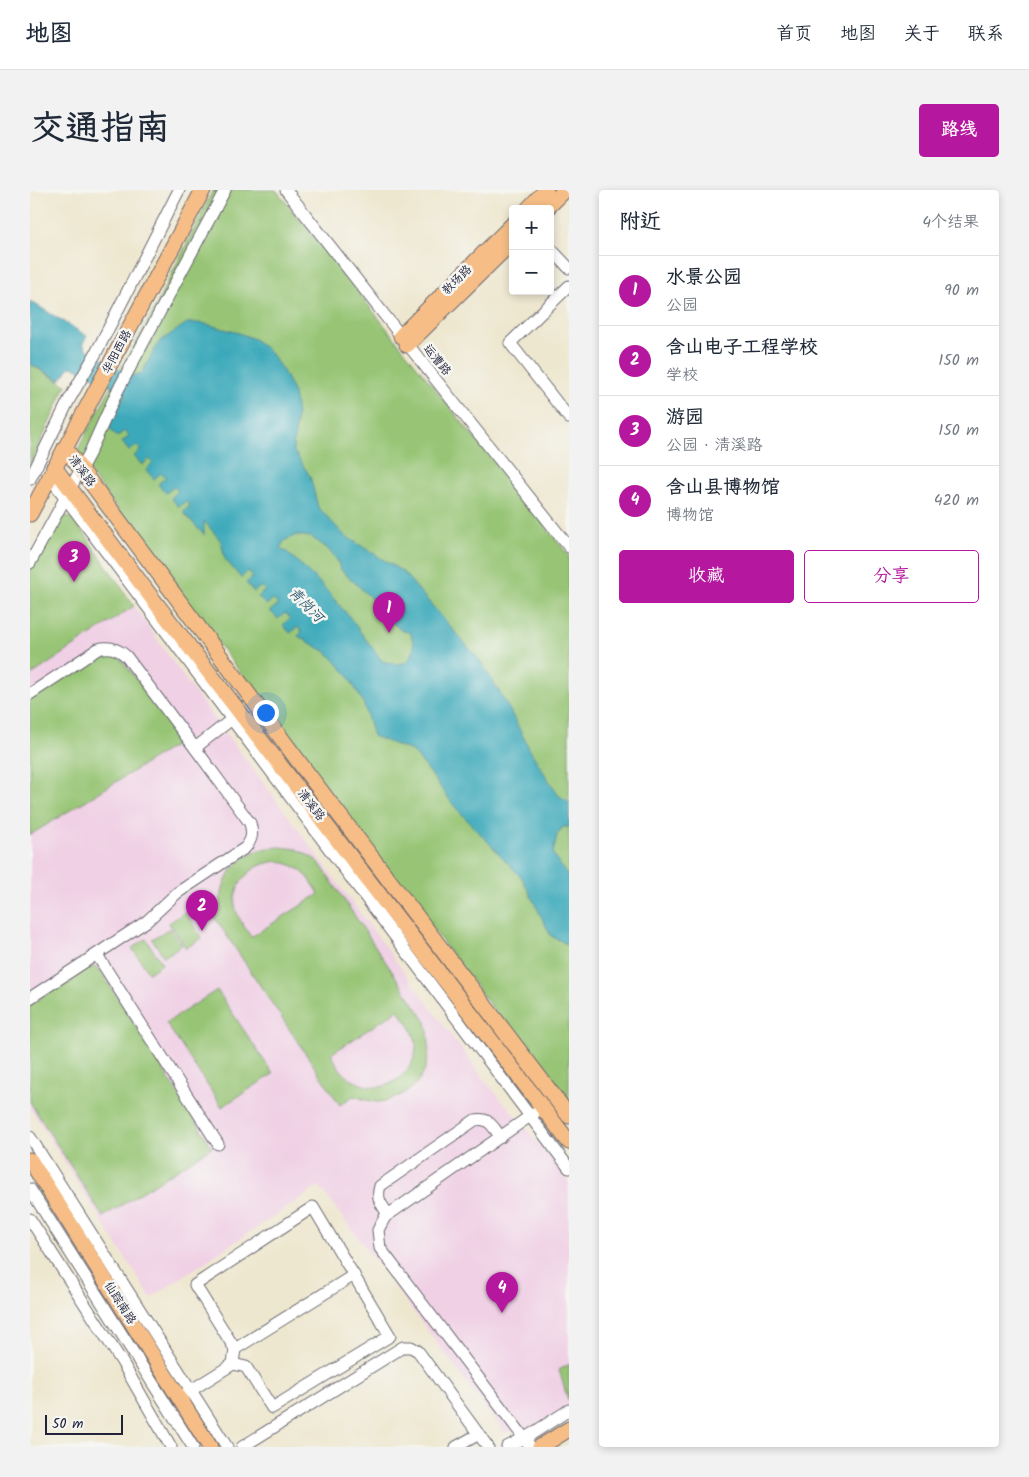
<!DOCTYPE html>
<html lang="zh">
<head>
<meta charset="utf-8">
<style>
	body { margin:0; font-family:Kalam,"LXGW WenKai TC",sans-serif; background:#f2f2f3; color:#1f2937 }
	.controls { position:absolute; right:15px; top:15px; display:grid; overflow:hidden; border-radius:5px; box-shadow:0 2px 8px #0003 }
	.controls button { width:45px; height:45px; display:grid; place-items:center; padding:0; border:0; border-bottom:1px solid #e0e1e3; background:#fff; color:#1f2937; font:25px sans-serif }
	.scale { position:absolute; left:15px; bottom:12px; width:78px; box-sizing:border-box; padding-left:5px; border:2px solid #22223b; border-top:0; font-size:14px; line-height:18px; white-space:nowrap; color:#22223b; -webkit-text-stroke:4px #f6f6f2; paint-order:stroke }
	.you { position:absolute; left:235px; top:522px; width:18px; height:18px; margin:-12px; border:4px solid #fff; border-radius:50%; background:#1a73e8; box-shadow:0 0 0 8px #1a73e833 }
	.badge { display:grid; place-items:center; width:32px; height:32px; border-radius:50%; background:#b5179e; color:#fff; font-size:16px; font-weight:700 }
	.pin { position:absolute; translate:-50% -41px; filter:drop-shadow(0 1px 2px #0008) }
	.pin::after { content:''; position:absolute; top:26px; width:18px; height:15px; background:inherit; clip-path:polygon(0 0,100% 0,50% 100%) }
	.list { margin:0; padding:0; list-style:none }
	h2 { display:flex; justify-content:space-between; align-items:center; height:65px; margin:0; padding:0 20px; font-size:21px }
	h2 small { font-size:16px; font-weight:400; color:#747a83 }
	.list li { display:grid; grid-template-columns:32px 1fr auto; gap:15px; align-items:center; box-sizing:border-box; height:70px; padding:0 20px; border-top:1px solid #e0e1e3 }
	.list b { display:block; font-size:19px; white-space:nowrap }
	.list p { margin:0; font-size:16px; white-space:nowrap; color:#747a83 }
	.list em { font-size:16px; font-style:normal; color:#747a83 }
	.actions { display:flex; gap:10px; padding:15px 20px }
	.actions a { flex:1; padding:11px 0; border:1px solid #b5179e; border-radius:5px; text-align:center; font-size:18px; color:#b5179e }
	.actions .main { background:#b5179e; color:#fff }
	.map { position:relative; flex:none; width:539px; height:1257px; overflow:hidden; border-radius:5px }
	header { display:flex; align-items:center; gap:30px; box-sizing:border-box; height:70px; padding:0 25px; background:#fff; border-bottom:1px solid #e0e1e3 }
	header strong { font-size:24px }
	nav { display:flex; gap:28px; margin-inline-start:auto; font-size:18px }
	.intro { display:flex; align-items:center; justify-content:space-between; box-sizing:border-box; height:120px; padding:0 30px }
	h1 { margin:0; font-size:35px }
	.button { padding:12px 22px; border-radius:5px; background:#b5179e; color:#fff; font-size:18px; font-weight:700 }
	main { display:flex; gap:30px; padding:0 30px }
	aside { flex:1; background:#fff; border-radius:5px; box-shadow:0 2px 8px #0003 }
	.map>svg:first-child { display:block }
</style>
</head>
<body>
<header>
<strong>地图</strong>
<nav><a>首页</a><a>地图</a><a>关于</a><a>联系</a></nav>
</header>
<div class="intro"><h1>交通指南</h1><a class="button">路线</a></div>
<main>
<div class="map">
<svg width="539" height="1257" viewBox="0 0 539 1257">
	<rect width="100%" height="100%" fill="#f6f6f2"/>
	<filter id="ink" filterUnits="userSpaceOnUse"><feTurbulence type="fractalNoise" baseFrequency=".02" numOctaves="2"/><feDisplacementMap in="SourceGraphic" scale="10" xChannelSelector="R" yChannelSelector="G"/><feConvolveMatrix kernelMatrix="1 2 1 2 8 2 1 2 1" color-interpolation-filters="sRGB"/></filter>
	<filter id="wash" filterUnits="userSpaceOnUse"><feTurbulence type="fractalNoise" baseFrequency=".0096" numOctaves="4" result="noise"/><feDisplacementMap in="SourceGraphic" scale="20" xChannelSelector="R" yChannelSelector="G"/><feGaussianBlur stdDeviation="1.12" result="paint"/><feColorMatrix in="noise" values="0 0 0 0 0 0 0 0 0 0 0 0 0 0 0 0 0 1.4 0 .05"/><feComposite in="paint" operator="in"/></filter>
	<g filter="url(#wash)">
		<rect width="100%" height="100%" fill="#eee7cf"/>
		<polygon fill="#f0d0e5" points="104,416 159,495 235,595 453,888 521,968 539,992 539,1219 501,1242 474,1242 289,996 121,1108 0,918 0,486"/>
		<g fill="#97c574" stroke="#5c7458" fill-rule="evenodd">
			<polygon points="183,0 246,0 539,366 539,920 55,276 48,259 90,180 124,120"/>
			<polygon points="0,174 36,195 0,276"/>
			<polygon points="37,326 46,331 104,416 0,486 0,369 27,329"/>
			<polygon points="67,462 85,463 91,469 138,530 152,551 0,645 0,507"/>
			<path d="M249 657 267 659 288 671 396 832C403 860 398 894 369 906 362 909 354 912 346 912 339 911 331 908 323 906L310 915 181 722 190 716C192 690 203 670 229 660 235 658 242 658 249 657ZM248 671C270 676 278 685 289 704L221 747C216 739 210 731 207 723 200 705 212 684 229 676 235 673 242 672 248 671ZM368 820C373 827 380 835 383 843 394 866 373 894 349 897 339 898 327 893 319 888 312 884 305 871 301 864Z"/>
			<polygon points="155,722 172,748 156,758 139,733"/>
			<polygon points="140,738 152,755 134,767 122,749"/>
			<polygon points="116,749 132,774 119,783 102,758"/>
			<polygon points="57,777 65,777 70,780 182,957 73,1027 0,912 0,815"/>
			<polygon points="187,800 243,884 192,917 136,833"/>
			<polygon points="539,1174 539,1209 538,1210 529,1180"/>
		</g>
		<path fill="#3ba9ba" stroke="#2e667a" fill-rule="evenodd" d="M0 111 57 146 53 153 56 159 100 186 111 184 129 152 157 133H172L209 143 224 149 239 161 253 181 264 203 267 225 263 260 280 286 288 317 314 345 373 382 451 472 476 513 501 562 528 605 539 612V637H533L527 645 523 664 539 688V755L521 746 492 688 425 617 395 576 382 561 343 546 333 512 317 484 298 463 268 446 272 442 268 437 260 443 253 435 260 428 255 423 248 429 240 421 248 415 243 409 236 415 228 407 235 400 231 396 224 402 216 393 223 387 218 381 211 388 195 369 191 351 174 331V345L153 322 160 316 156 311 149 317 141 308 148 301 144 297 136 303 128 294 136 287 131 283 124 289 116 280 123 273 119 269 112 275 104 266 111 260 107 255 99 261 92 252 99 246 94 241 87 247 80 239 81 229 95 205 93 202 46 178 40 177 30 190 0 174ZM266 345 281 347 297 358 307 370 311 380 340 407 344 417 372 441 380 442C385 457 386 461 376 473L364 474 352 471 318 425 290 393 257 362 250 359 254 351Z"/>
	</g>
	<g filter="url(#ink)">
		<g fill="none" stroke-linecap="round" stroke-linejoin="round">
			<g stroke="#69676f" stroke-width="13">
				<g id="minor">
					<polyline points="256,0 371,146 539,357"/>
					<polyline points="520,58 539,78"/>
					<polyline points="539,96 480,153 539,228"/>
					<polyline points="19,286 539,978"/>
					<polyline points="0,289 39,210 66,163 149,0"/>
					<polyline points="0,373 59,264 87,202 195,0"/>
					<path d="M0 504 68 459C79 456 87 458 96 466L165 558 220 633C223 644 222 650 215 658L147 703 117 731 0 808"/>
					<polyline points="165,558 202,529"/>
					<polyline points="67,765 188,954"/>
					<polyline points="0,947 197,1257"/>
					<polyline points="0,999 163,1257"/>
					<path d="M358 1024C351 1014 346 1009 350 996L445 930C459 927 462 936 471 947"/>
					<polyline points="0,1029 92,1172 141,1257"/>
					<polyline points="203,1174 216,1177 242,1218 360,1146 283,1017 165,1095 205,1159"/>
					<polyline points="155,1204 203,1174 205,1159 324,1085"/>
					<polyline points="212,1257 373,1157 381,1157 388,1161 458,1257"/>
					<polyline points="426,1257 449,1244"/>
					<polyline points="477,1257 500,1245 539,1220"/>
					<polyline points="501,1257 350,1058 348,1040 355,1027 506,922"/>
				</g>
			</g>
			<g stroke="#69676f" stroke-width="17">
				<g id="major">
					<polyline points="498,19 516,0"/>
					<polyline points="516,19 535,0"/>
					<polyline points="371,146 483,34"/>
					<polyline points="377,155 483,51"/>
					<polyline points="35,258 275,580 539,926"/>
					<polyline points="24,277 122,408 539,952"/>
					<polyline points="0,324 173,0"/>
					<polyline points="0,970 180,1257"/>
					<polyline points="510,1257 539,1239"/>
				</g>
			</g>
			<use href="#minor" stroke="#fff" stroke-width="11"/>
			<use href="#major" stroke="#f6be86" stroke-width="15"/>
		</g>
	</g>
	<g text-anchor="middle" dominant-baseline="central" stroke-width="5" stroke-linejoin="round" paint-order="stroke">
		<g font-size="12" fill="#22223b" stroke="#f6f6f2">
			<text transform="translate(427 90) rotate(-45)">教场路</text>
			<text transform="translate(87 162) rotate(-62)">华阳西路</text>
			<text transform="translate(407 170) rotate(51)">运漕路</text>
			<text transform="translate(52 281) rotate(53)">清溪路</text>
			<text transform="translate(281 615) rotate(52)">清溪路</text>
			<text transform="translate(90 1113) rotate(58)">仙踪南路</text>
		</g>
		<g font-size="14" font-style="italic" fill="#2c586e" stroke="#f6f6f2">
			<text transform="translate(276 415) rotate(46)">青岗河</text>
		</g>
	</g>
</svg>
<div class="controls">
<button>+</button>
<button>−</button>
</div>
<div class="scale">50 m</div>
<div class="you"></div>
<div class="pin badge" style="left:359px;top:443px">1</div>
<div class="pin badge" style="left:172px;top:741px">2</div>
<div class="pin badge" style="left:44px;top:392px">3</div>
<div class="pin badge" style="left:472px;top:1123px">4</div>
</div>
<aside>
<h2>附近<small>4个结果</small></h2>
<ul class="list">
<li><span class="badge">1</span><div><b>水景公园</b><p>公园</p></div><em>90 m</em></li>
<li><span class="badge">2</span><div><b>含山电子工程学校</b><p>学校</p></div><em>150 m</em></li>
<li><span class="badge">3</span><div><b>游园</b><p>公园 · 清溪路</p></div><em>150 m</em></li>
<li><span class="badge">4</span><div><b>含山县博物馆</b><p>博物馆</p></div><em>420 m</em></li>
</ul>
<div class="actions"><a class="main">收藏</a><a>分享</a></div>
</aside>
</main>
</body>
</html>
